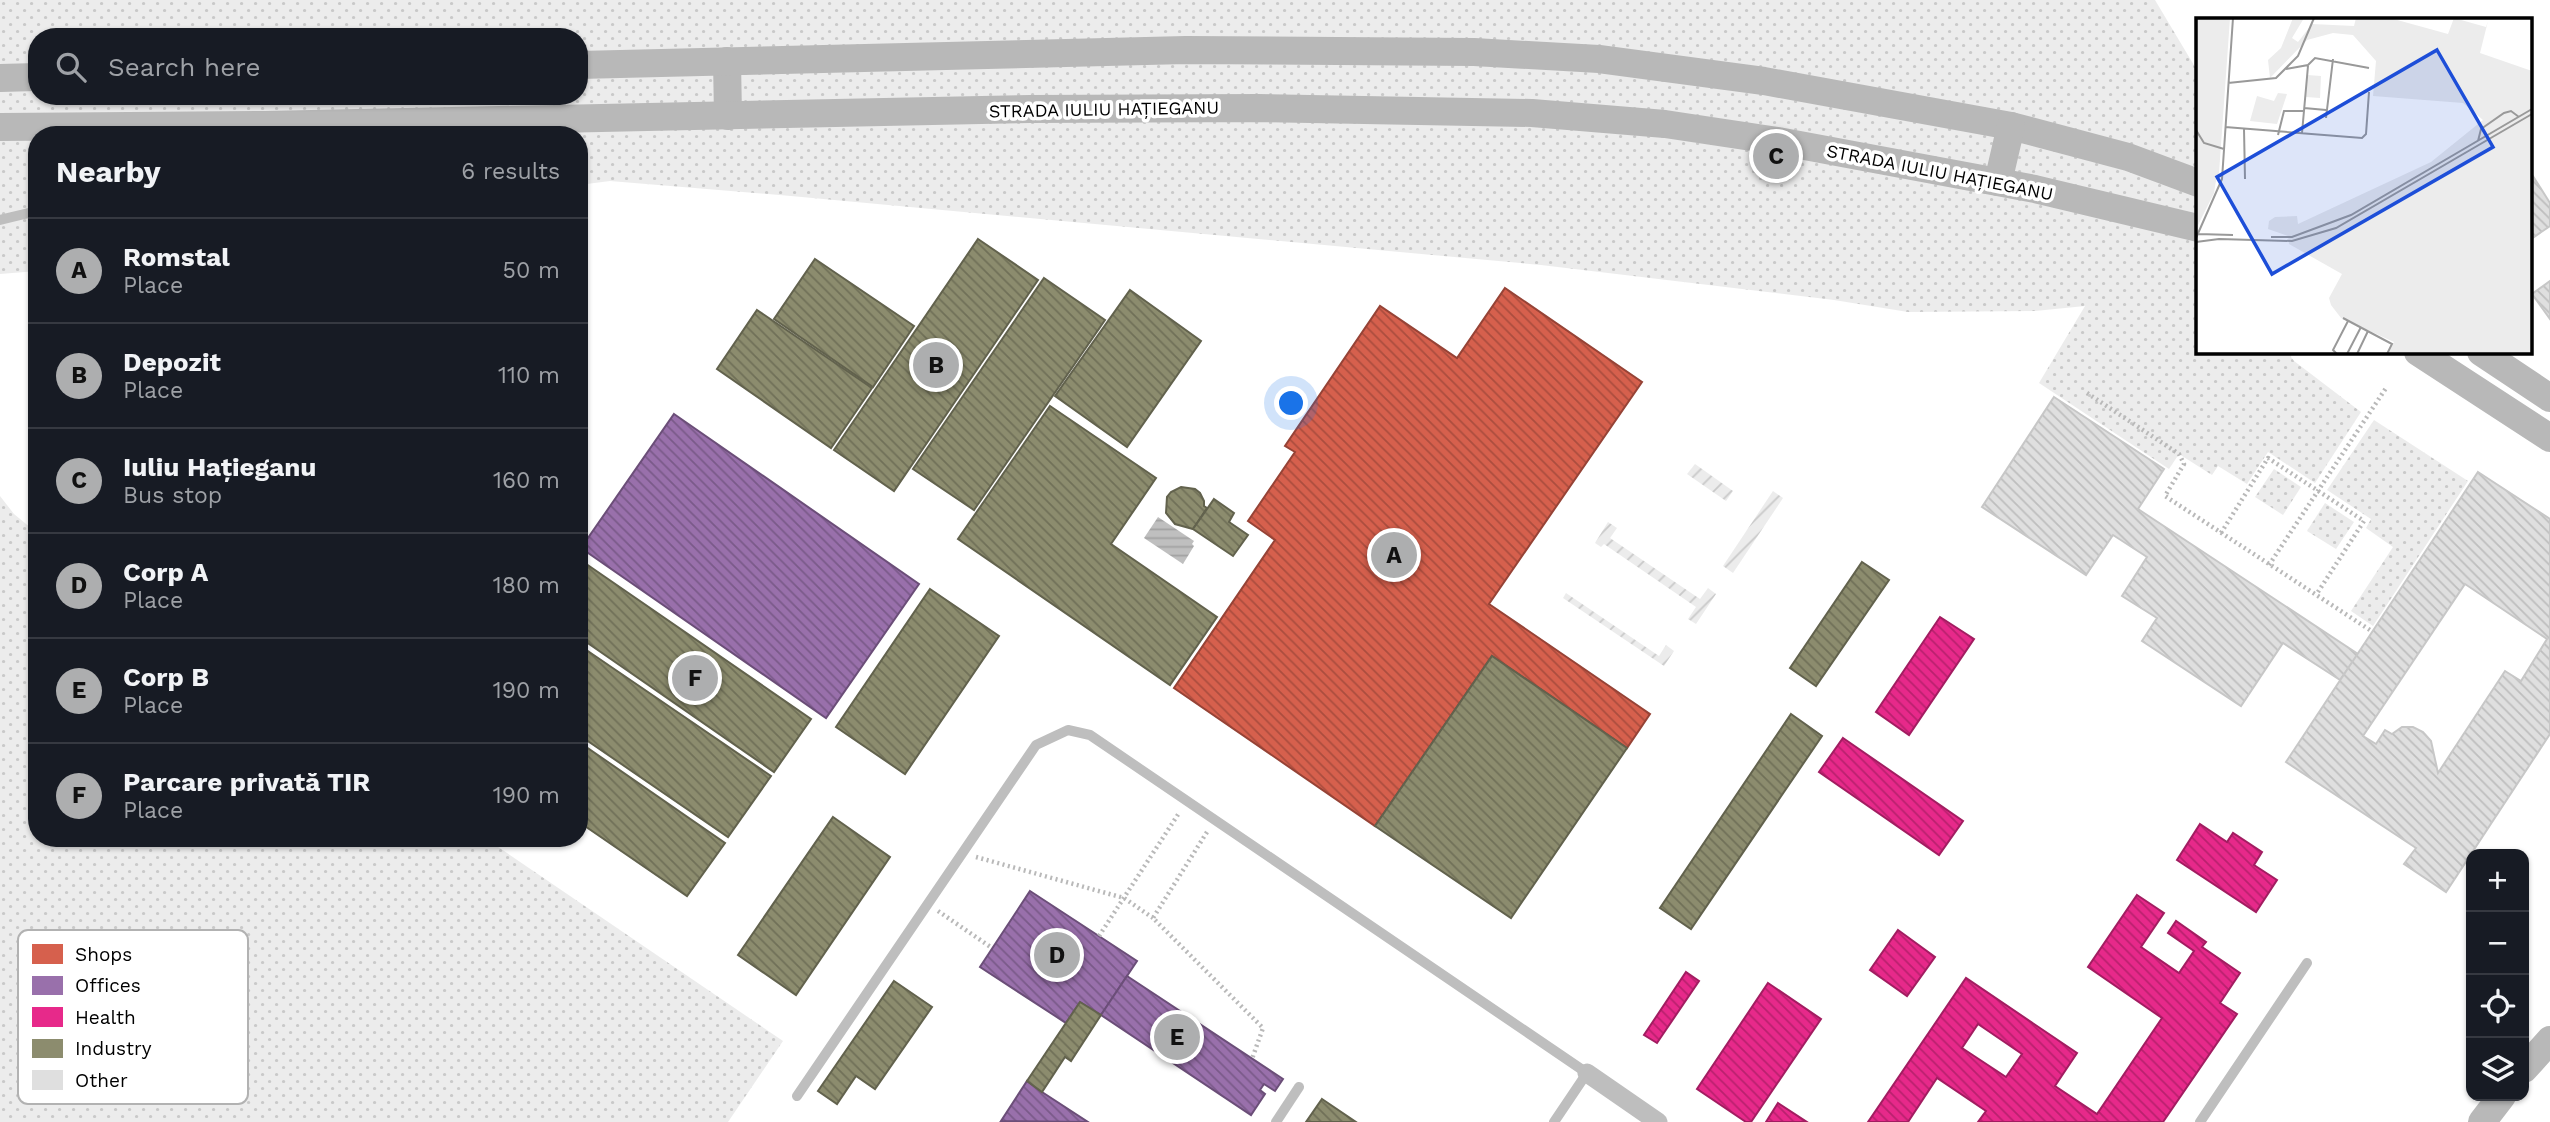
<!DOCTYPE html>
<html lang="en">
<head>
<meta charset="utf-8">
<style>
	body { margin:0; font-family:"Work Sans",sans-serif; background:#242831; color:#f1f3f6 }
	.controls { position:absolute; right:21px; bottom:21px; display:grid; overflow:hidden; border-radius:14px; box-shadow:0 2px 5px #0004 }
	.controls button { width:63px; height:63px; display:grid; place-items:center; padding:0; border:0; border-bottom:2px solid #363941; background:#171b24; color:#f1f3f6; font:35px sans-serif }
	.you { position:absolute; left:1292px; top:404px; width:24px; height:24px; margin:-18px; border:5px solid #fff; border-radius:50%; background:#1a73e8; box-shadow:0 0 0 10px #1a73e833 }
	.badge { display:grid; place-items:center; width:46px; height:46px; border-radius:50%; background:#adaeaf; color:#111; font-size:23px; font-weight:700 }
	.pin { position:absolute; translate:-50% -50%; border:4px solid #fff; box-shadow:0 2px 7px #0006 }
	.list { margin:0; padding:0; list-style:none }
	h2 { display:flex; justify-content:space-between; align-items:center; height:91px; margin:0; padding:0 28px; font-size:30px }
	h2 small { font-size:23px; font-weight:400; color:#9ea1a6 }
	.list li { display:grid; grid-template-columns:46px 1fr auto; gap:21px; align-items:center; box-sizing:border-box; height:105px; padding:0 28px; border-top:2px solid #363941 }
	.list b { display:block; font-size:26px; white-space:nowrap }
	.list p { margin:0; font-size:23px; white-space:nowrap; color:#9ea1a6 }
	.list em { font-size:23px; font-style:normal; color:#9ea1a6 }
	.icon { flex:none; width:38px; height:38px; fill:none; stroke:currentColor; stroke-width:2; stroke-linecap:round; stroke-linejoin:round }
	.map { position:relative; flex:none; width:2550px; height:1122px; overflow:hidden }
	.search { position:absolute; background:#171b24; box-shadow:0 2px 5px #0004; left:28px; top:28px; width:560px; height:77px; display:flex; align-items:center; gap:18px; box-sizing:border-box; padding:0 24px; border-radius:28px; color:#9ea1a6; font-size:26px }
	.panel { position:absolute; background:#171b24; box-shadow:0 2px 5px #0004; left:28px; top:126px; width:560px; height:721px; border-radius:28px }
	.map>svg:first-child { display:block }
</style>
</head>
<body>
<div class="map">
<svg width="2550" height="1122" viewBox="0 0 2550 1122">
	<defs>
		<pattern id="grass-dots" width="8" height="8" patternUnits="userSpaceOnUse" patternTransform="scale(1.75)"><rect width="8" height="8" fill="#ececec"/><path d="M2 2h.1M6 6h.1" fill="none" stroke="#c9c9c9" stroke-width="1.8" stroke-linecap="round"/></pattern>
		<pattern id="garden-furrows" width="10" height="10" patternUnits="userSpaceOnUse" patternTransform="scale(1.75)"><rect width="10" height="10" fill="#ececec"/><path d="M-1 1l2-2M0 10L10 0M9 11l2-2" fill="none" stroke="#c9c9c9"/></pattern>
		<pattern id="water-rules" width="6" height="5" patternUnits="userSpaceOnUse" patternTransform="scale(1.75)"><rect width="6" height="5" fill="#bfbfbf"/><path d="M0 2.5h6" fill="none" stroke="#a2a2a2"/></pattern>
		<pattern id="shops-back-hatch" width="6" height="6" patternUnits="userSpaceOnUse" patternTransform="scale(1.75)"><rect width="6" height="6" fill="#d6604d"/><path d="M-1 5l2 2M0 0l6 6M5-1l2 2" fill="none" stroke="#ab4d3e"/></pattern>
		<pattern id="offices-back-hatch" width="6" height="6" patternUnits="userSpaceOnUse" patternTransform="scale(1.75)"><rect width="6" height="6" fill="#9970ab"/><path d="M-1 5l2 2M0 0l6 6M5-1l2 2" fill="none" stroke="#7a5a89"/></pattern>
		<pattern id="health-back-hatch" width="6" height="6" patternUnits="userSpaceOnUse" patternTransform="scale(1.75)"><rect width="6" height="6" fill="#e7298a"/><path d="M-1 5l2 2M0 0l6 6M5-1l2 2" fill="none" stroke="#b9216e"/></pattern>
		<pattern id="industry-back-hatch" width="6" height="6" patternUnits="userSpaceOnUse" patternTransform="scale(1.75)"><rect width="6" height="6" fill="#8c8c6e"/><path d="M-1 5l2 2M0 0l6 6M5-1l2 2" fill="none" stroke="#707058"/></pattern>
		<pattern id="building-back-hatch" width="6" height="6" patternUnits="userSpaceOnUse" patternTransform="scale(1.75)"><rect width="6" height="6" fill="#dfdfdf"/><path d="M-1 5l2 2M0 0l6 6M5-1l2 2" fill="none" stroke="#bebebe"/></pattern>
	</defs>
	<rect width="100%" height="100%" fill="#fff"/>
	<g fill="url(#grass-dots)" fill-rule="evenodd">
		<path d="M0 0H2155L2198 72V352H2292L2291 357 2294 361 2361 412 2315 483 2268 452 2247 484 2218 466 2212 475 2179 454 2169 469 2039 383 2085 306 2035 311 1908 312 1834 300 1541 265 791 196 610 181 579 185V135H37V271L0 274ZM37 37H579V96H37Z"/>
		<polygon points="2374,420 2468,481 2373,626 2351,611 2393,547 2366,528 2371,519 2327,490"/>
		<polygon points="2274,469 2301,487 2283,515 2255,497"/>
		<polygon points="0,496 14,514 37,533 37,838 485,838 783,1041 728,1122 0,1122"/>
		<polygon points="2325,503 2354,522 2336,549 2307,531"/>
	</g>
	<g fill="url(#garden-furrows)">
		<polygon points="1695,464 1733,491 1726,501 1687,474"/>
		<polygon points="1773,491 1783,498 1733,573 1723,566"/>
		<polygon points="1608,522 1617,528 1610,538 1700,599 1708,588 1716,594 1696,624 1688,619 1696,607 1604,544 1601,547 1595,543"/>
		<polygon points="1566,593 1659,656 1666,645 1674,651 1664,666 1563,598"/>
	</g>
	<polygon fill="url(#water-rules)" points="1158,517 1194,541 1192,544 1194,546 1183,564 1144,538"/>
	<polygon fill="url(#shops-back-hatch)" stroke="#964336" stroke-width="2" points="1505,288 1642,382 1489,604 1650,714 1627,748 1492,656 1375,826 1174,688 1275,540 1248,521 1295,452 1285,446 1380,306 1457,358"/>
	<g fill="url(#offices-back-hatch)" stroke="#6b4e78" stroke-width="2">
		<polygon points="674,414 919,584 826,718 581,548"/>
		<polygon points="1030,891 1137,961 1101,1015 1080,1002 1066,1023 980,967"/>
		<polygon points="1127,976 1283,1079 1275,1091 1264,1084 1260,1090 1265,1094 1251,1115 1101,1015"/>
		<polygon points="1027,1081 1042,1092 1088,1122 1001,1121"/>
	</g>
	<g fill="url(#health-back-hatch)" stroke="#a21d61" stroke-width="2" fill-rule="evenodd">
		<polygon points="1940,617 1974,639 1909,735 1876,712"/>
		<polygon points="1843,738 1963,821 1939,855 1819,772"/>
		<polygon points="2200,824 2227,842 2233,833 2262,852 2254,865 2277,880 2256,912 2177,860"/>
		<path d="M2137 895 2164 913 2141 947 2179 973 2194 951 2168 933 2176 921 2206 942 2202 947 2240 973 2220 1003 2237 1014 2163 1122H1978L1986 1111 1937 1078 1908 1122H1868L1966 978 2077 1053 2055 1086 2097 1114 2162 1018 2088 967ZM1978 1024 2022 1054 2006 1077 1962 1048Z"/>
		<polygon points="1898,930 1935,957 1907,996 1870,970"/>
		<polygon points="1686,972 1699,981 1657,1043 1644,1035"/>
		<polygon points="1768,983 1821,1019 1751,1122 1746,1122 1697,1089"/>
		<polygon points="1778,1103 1807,1122 1766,1122"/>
	</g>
	<g fill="url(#industry-back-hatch)" stroke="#62624d" stroke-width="2">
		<polygon points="978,239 1038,280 894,491 834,450"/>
		<polygon points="815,259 914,326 873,387 774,319"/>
		<polygon points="1044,278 1105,320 974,510 913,469"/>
		<polygon points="1130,290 1201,341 1127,447 1055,396"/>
		<polygon points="757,310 872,388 831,448 717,369"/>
		<polygon points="1050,406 1156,478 1111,544 1217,617 1170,685 958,539"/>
		<polygon points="1181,487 1195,489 1200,493 1204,501 1204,506 1207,508 1193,529 1175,524 1166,513 1167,497 1171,492"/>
		<polygon points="1214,499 1234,513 1229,522 1248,535 1233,556 1193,529"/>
		<polygon points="579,559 811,719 774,772 579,637"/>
		<polygon points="1862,562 1889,580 1816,686 1790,668"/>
		<polygon points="930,589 999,636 905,774 836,727"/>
		<polygon points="579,645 771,776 728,837 579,735"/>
		<polygon points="1492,656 1627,748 1511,918 1375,826"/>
		<polygon points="1791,714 1822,736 1691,929 1660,908"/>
		<polygon points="579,742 725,843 687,896 579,822"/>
		<polygon points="833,817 890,857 796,995 738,955"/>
		<polygon points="894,981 932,1007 875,1089 856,1076 837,1104 818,1091"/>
		<polygon points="1080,1002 1101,1015 1071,1061 1065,1057 1042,1092 1027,1081"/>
		<polygon points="1322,1099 1356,1122 1306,1122"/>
	</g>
	<g fill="url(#building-back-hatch)" stroke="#c7c7c7" stroke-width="2" fill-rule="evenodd">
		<polygon points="2531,173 2550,203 2550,226 2531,239"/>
		<polygon points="2550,281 2550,319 2532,294"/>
		<polygon points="2054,397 2164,469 2138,509 2358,654 2340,680 2283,643 2241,706 2142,641 2157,618 2122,596 2147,557 2113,535 2086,575 1982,507"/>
		<path d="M2478 472 2550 519V734L2446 892 2404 864 2416 848 2286 762ZM2465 584 2547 639 2521 681 2505 671 2438 773 2431 741 2423 732 2413 727H2402L2392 734 2385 730 2376 744 2363 736Z"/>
	</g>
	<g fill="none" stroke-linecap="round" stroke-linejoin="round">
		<g stroke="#b9b9b9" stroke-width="4.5" stroke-dasharray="2 3.5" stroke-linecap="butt">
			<polyline points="2087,393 2179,454 2184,464 2165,496 2370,630"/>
			<polyline points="2221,533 2268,458 2364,521 2316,595"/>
			<polyline points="2269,565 2386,388"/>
			<polyline points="1207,832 1153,918 1263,1028 1252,1059"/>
			<polyline points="976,857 1124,898 1153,918"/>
			<polyline points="938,911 992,948"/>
			<polyline points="1099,936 1179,813"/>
		</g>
		<g stroke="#bebebe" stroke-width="10">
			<polyline points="0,220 37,211"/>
			<polyline points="797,1096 1036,745 1068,730 1090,735 1587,1073 1554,1122"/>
			<polyline points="1276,1122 1299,1087"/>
			<polyline points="2200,1122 2307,963"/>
		</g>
		<polyline stroke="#bebebe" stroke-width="19" points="1587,1073 1658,1122"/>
		<g stroke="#b8b8b8" stroke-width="28">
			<polyline points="727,61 728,116"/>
			<polyline points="579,65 1186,50 1474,52 1599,59 1764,81 2011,126 2128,157 2198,183"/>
			<polyline points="0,78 37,77"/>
			<polyline points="0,127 265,125 1030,109 1258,108 1532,113 1665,124 1778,141 2035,189 2198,228"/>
			<polyline points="1998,182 2011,126"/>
			<polyline points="2418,352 2550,438"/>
			<polyline points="2481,352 2550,398"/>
			<polyline points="2524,1069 2550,1040"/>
			<polyline points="2482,1122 2502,1096"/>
		</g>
	</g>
	<g text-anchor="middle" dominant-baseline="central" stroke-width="7" stroke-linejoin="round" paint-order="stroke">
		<g font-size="18" fill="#000" stroke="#fff">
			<text transform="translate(1104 109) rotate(-1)">STRADA IULIU HAȚIEGANU</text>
			<text transform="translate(1940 172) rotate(11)">STRADA IULIU HAȚIEGANU</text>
		</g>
	</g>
	<g transform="translate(2196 18)">
		<rect width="336" height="336" fill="#fff"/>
		<path d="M0 0H34L23 155 1 209ZM97 0H108L96 20 102 24 116 6 158 8 160 0H194L252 16 258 0 290 9 292 3 284 35 336 53V336H192L198 324 145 300 135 287 133 280 146 256 93 226 92 218 72 211 73 203 79 199 101 198 102 206 235 144 287 102 267 85 177 78 180 43 157 17 137 15 111 22 74 60 72 42 85 30Z" fill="#ececec"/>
		<path d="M0 129 24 137 18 175 1 209Z" fill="#ececec"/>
		<path d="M111 57 125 58 124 80 110 79ZM82 75 91 76 81 106 54 103 61 78 78 83Z" fill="#ececec"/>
		<path fill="none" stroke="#999" stroke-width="2" d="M90 51 112 47 119 40 173 50M32 65 80 60 102 38 118 0M108 90 130 92M130 100 137 41M29 109 166 120 170 116 173 74M48 111 49 161M0 112 8 125 28 131M106 115 112 48M82 117 88 93H108M282 123 285 111 308 95 315 93 323 99M2 216 37 217M75 219H96L155 197 336 91M0 220 26 161 37 0M0 224 23 221 96 223 140 210 336 96M147 300 196 326 191 336M141 336 137 332 152 303M151 336 165 309M161 336 172 313"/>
		<path fill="#1d4ed8" fill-opacity="0.15" stroke="#1d4ed8" stroke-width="3.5" d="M241 32 297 129 76 256 21 159Z"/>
		<rect width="336" height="336" fill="none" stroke="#000" stroke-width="3.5"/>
	</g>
	<rect x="18" y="930" width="230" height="174" rx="10" fill="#fff" stroke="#b2b2b2" stroke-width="2"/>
	<rect x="32" y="944" width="31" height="20" fill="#d6604d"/>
	<rect x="32" y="976" width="31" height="19" fill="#9970ab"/>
	<rect x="32" y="1007" width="31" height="20" fill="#e7298a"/>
	<rect x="32" y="1039" width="31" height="19" fill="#8c8c6e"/>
	<rect x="32" y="1070" width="31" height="20" fill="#dfdfdf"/>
	<g font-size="19" fill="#000">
		<text x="75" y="961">Shops</text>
		<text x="75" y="992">Offices</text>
		<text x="75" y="1024">Health</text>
		<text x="75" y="1055">Industry</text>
		<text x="75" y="1087">Other</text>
	</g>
</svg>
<div class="controls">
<button>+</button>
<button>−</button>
<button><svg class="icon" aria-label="locate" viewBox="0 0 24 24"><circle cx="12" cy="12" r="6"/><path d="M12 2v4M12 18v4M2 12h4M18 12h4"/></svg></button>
<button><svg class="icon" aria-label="layers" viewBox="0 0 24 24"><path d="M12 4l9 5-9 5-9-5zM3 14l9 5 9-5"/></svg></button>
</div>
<div class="you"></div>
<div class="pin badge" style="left:1394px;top:555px">A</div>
<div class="pin badge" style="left:936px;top:365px">B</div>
<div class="pin badge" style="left:1776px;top:156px">C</div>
<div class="pin badge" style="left:1057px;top:955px">D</div>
<div class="pin badge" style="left:1177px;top:1037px">E</div>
<div class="pin badge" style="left:695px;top:678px">F</div>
<div class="search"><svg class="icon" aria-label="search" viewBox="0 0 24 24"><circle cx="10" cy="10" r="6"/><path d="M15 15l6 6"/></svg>Search here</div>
<section class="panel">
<h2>Nearby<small>6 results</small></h2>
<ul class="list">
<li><span class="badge">A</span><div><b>Romstal</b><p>Place</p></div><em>50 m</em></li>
<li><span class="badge">B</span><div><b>Depozit</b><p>Place</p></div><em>110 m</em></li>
<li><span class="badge">C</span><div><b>Iuliu Hațieganu</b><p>Bus stop</p></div><em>160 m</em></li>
<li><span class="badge">D</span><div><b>Corp A</b><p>Place</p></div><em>180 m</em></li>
<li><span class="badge">E</span><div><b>Corp B</b><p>Place</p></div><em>190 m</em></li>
<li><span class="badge">F</span><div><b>Parcare privată TIR</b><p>Place</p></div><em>190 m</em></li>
</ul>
</section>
</div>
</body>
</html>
